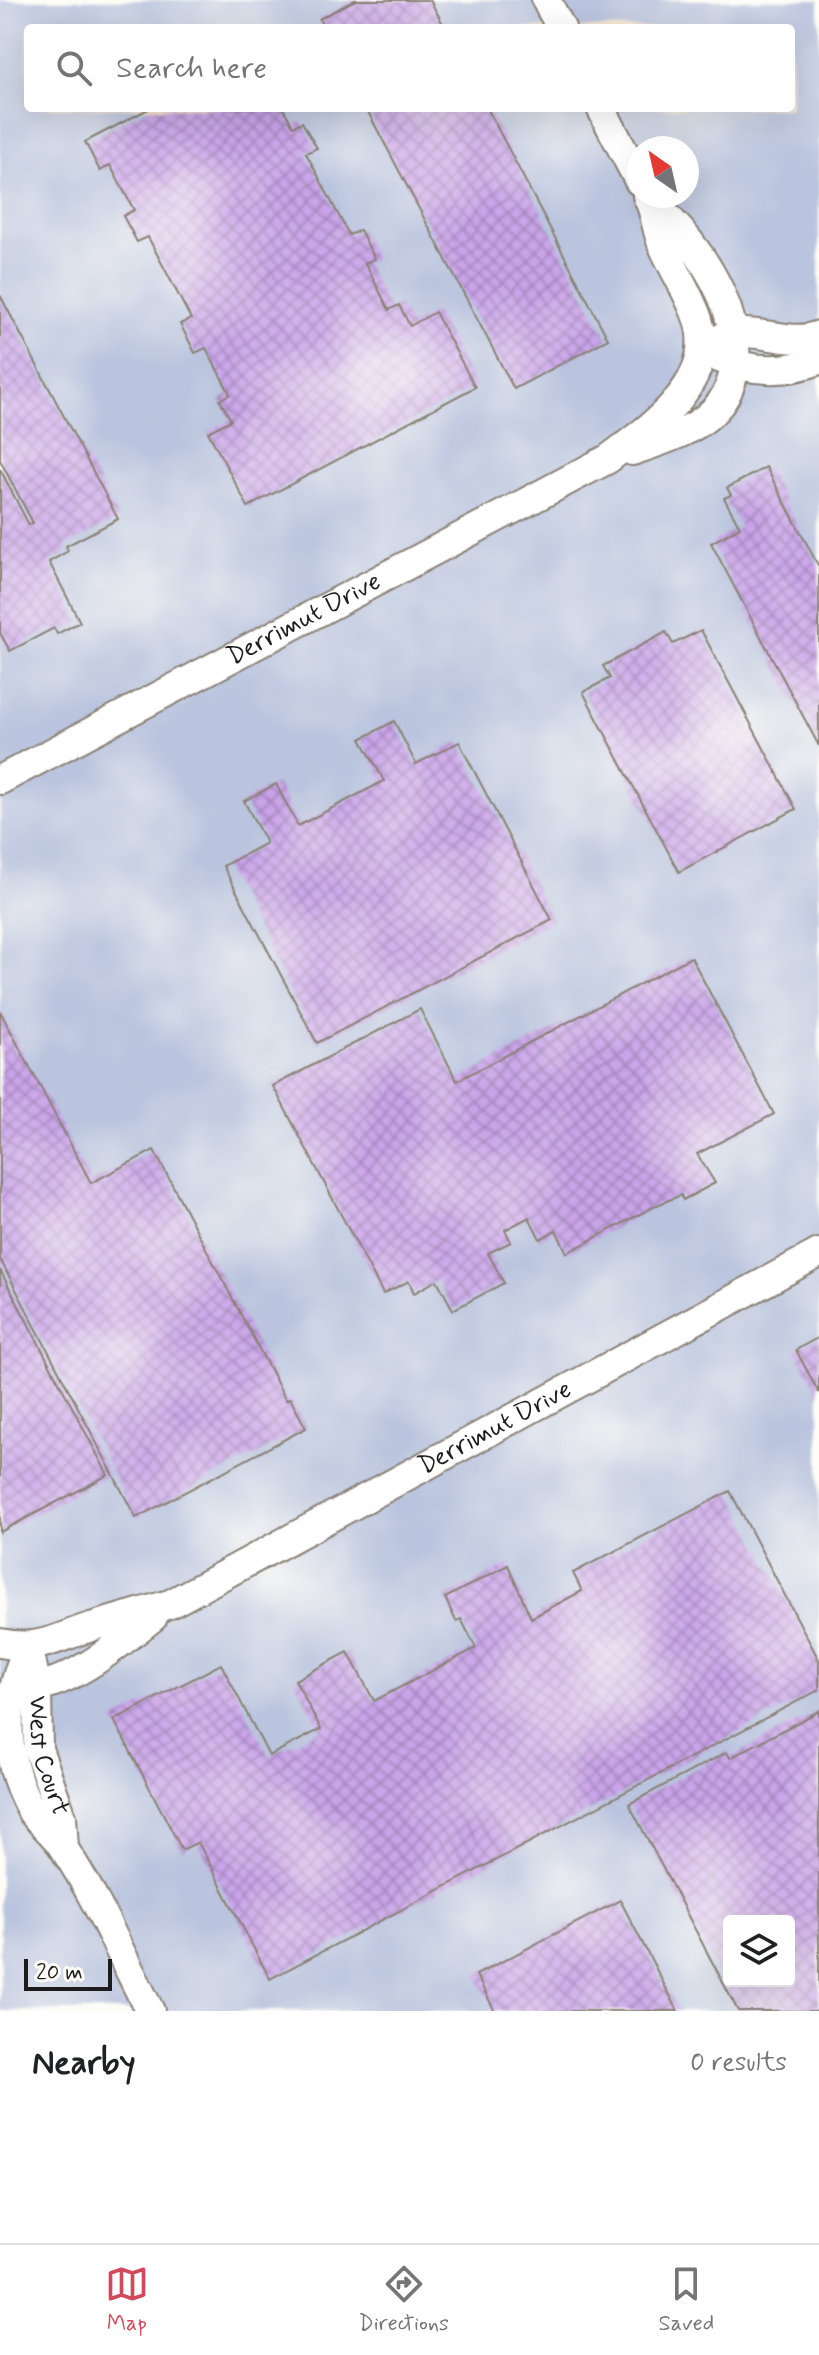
<!DOCTYPE html>
<html lang="en">
<head>
<meta charset="utf-8">
<style>
	body { margin:0; font-family:Mynerve,sans-serif; background:#f2f2f2; color:#202124 }
	.controls { position:absolute; right:24px; bottom:24px; display:grid; overflow:hidden; border-radius:8px; box-shadow:0 8px 32px #0002 }
	.controls button { width:72px; height:72px; display:grid; place-items:center; padding:0; border:0; border-bottom:2px solid #e0e0e0; background:#fff; color:#202124; font:40px sans-serif }
	.compass { position:absolute; left:627px; top:136px; width:72px; height:72px; border-radius:50%; background:#fff; box-shadow:0 8px 32px #0002; rotate:326deg }
	.scale { position:absolute; left:24px; bottom:20px; width:88px; box-sizing:border-box; padding-left:8px; border:4px solid #1c1c1c; border-top:0; font-size:22px; line-height:28px; white-space:nowrap; color:#1c1c1c; -webkit-text-stroke:6px #fdfcf7; paint-order:stroke }
	.list { margin:0; padding:0; list-style:none }
	h2 { display:flex; justify-content:space-between; align-items:center; height:104px; margin:0; padding:0 32px; font-size:34px }
	h2 small { font-size:26px; font-weight:400; color:#757577 }
	.icon { flex:none; width:44px; height:44px; fill:none; stroke:currentColor; stroke-width:2; stroke-linecap:round; stroke-linejoin:round }
	.map { position:relative; flex:none; width:819px; height:2011px; overflow:hidden }
	.search { position:absolute; background:#fff; box-shadow:0 8px 32px #0002; left:24px; right:24px; top:24px; height:88px; display:flex; align-items:center; gap:20px; box-sizing:border-box; padding:0 28px; border-radius:8px; color:#757577; font-size:30px }
	.sheet { height:232px; background:#fff }
	nav { display:flex; justify-content:space-around; align-items:center; box-sizing:border-box; height:112px; border-top:2px solid #e0e0e0; background:#fff; font-size:22px; color:#757577 }
	nav a { display:grid; justify-items:center; gap:4px }
	nav .on { color:#d1495b }
	.map>svg:first-child { display:block }
</style>
</head>
<body>
<div class="map">
<svg width="819" height="2011" viewBox="0 0 819 2011">
	<defs>
		<pattern id="building-cross-hatch" width="8" height="8" patternUnits="userSpaceOnUse" patternTransform="scale(2)"><rect width="8" height="8" fill="#caa4e9"/><path d="M0 0l8 8M0 8l8-8" fill="none" stroke="#a385bc"/></pattern>
	</defs>
	<rect width="100%" height="100%" fill="#fdfcf7"/>
	<filter id="ink" filterUnits="userSpaceOnUse"><feTurbulence type="fractalNoise" baseFrequency=".0125" numOctaves="2"/><feDisplacementMap in="SourceGraphic" scale="16" xChannelSelector="R" yChannelSelector="G"/><feConvolveMatrix kernelMatrix="1 2 1 2 8 2 1 2 1" color-interpolation-filters="sRGB"/></filter>
	<filter id="wash" filterUnits="userSpaceOnUse"><feTurbulence type="fractalNoise" baseFrequency=".006" numOctaves="4" result="noise"/><feDisplacementMap in="SourceGraphic" scale="32" xChannelSelector="R" yChannelSelector="G"/><feGaussianBlur stdDeviation="1.8" result="paint"/><feColorMatrix in="noise" values="0 0 0 0 0 0 0 0 0 0 0 0 0 0 0 0 0 1.4 0 .05"/><feComposite in="paint" operator="in"/></filter>
	<g filter="url(#wash)">
		<rect width="100%" height="100%" fill="#f7e6d1"/>
		<path fill="#bac4de" fill-rule="evenodd" d="M0 0H819V2011H0ZM28 28H791V108H28ZM639 148H687V196H639ZM729 1921H789V1981H729Z"/>
		<g id="blocks">
			<g fill="url(#building-cross-hatch)" fill-rule="evenodd">
				<polygon points="355,0 430,0 445,28 324,28 319,19"/>
				<polygon points="150,108 283,108 293,126 302,122 317,148 306,153 349,235 360,230 375,259 365,263 389,310 399,305 410,326 435,312 475,387 248,507 208,432 231,420 220,400 230,394 206,348 195,353 188,339 180,324 191,319 148,237 137,242 123,216 134,210 110,165 100,171 85,142"/>
				<polygon points="366,108 487,108 608,339 514,389"/>
				<polygon points="0,295 118,519 66,546 68,551 49,562 80,622 57,634 54,628 10,651 0,633 0,469 29,525 33,523 0,460"/>
				<polygon points="766,467 819,567 819,746 711,543 740,527 724,498 731,495 727,488"/>
				<polygon points="701,630 796,809 679,872 583,692 610,678 603,666 666,632 673,644"/>
				<polygon points="394,721 416,764 459,742 552,920 317,1043 223,866 266,843 244,801 276,784 298,826 384,781 361,739"/>
				<polygon points="691,957 774,1114 697,1154 715,1183 683,1200 681,1195 657,1205 567,1253 556,1230 540,1239 529,1217 505,1230 511,1242 488,1253 504,1283 453,1310 437,1280 414,1293 409,1281 383,1294 273,1086 420,1009 457,1081"/>
				<polygon points="0,1011 91,1183 154,1150 286,1400 290,1398 306,1428 136,1518 0,1259"/>
				<polygon points="0,1270 108,1475 0,1532"/>
				<polygon points="819,1337 819,1393 796,1350"/>
				<polygon points="730,1491 819,1660 819,1690 270,1979 198,1842 182,1850 114,1720 221,1664 269,1756 321,1729 295,1680 348,1652 374,1701 476,1648 461,1619 456,1621 445,1598 508,1565 531,1618 582,1591 573,1573"/>
				<path d="M819 1711V2011H738L629 1804 727 1752 730 1758ZM729 1921H789V1981H729Z"/>
				<polygon points="620,1900 678,2011 495,2011 476,1975"/>
			</g>
		</g>
	</g>
	<g filter="url(#ink)">
		<use href="#blocks" fill-opacity="0" stroke="#8a8176" stroke-width="2"/>
		<g fill="none" stroke-linecap="round" stroke-linejoin="round">
			<g stroke="#8a8176" stroke-width="32">
				<g id="minor">
					<polyline points="546,0 561,28"/>
					<polyline points="601,108 639,181"/>
					<path d="M719 339C750 322 786 348 819 335"/>
					<path d="M719 358C751 372 786 373 819 360"/>
					<path d="M632 451C662 441 703 429 722 401 763 339 701 241 651 203"/>
					<path id="s1" d="M0 780 608 459C653 425 722 380 696 314 687 291 674 270 664 248 656 232 656 212 647 196"/>
					<path id="s2" d="M0 1643C41 1651 55 1638 91 1627 117 1619 143 1612 170 1604L819 1253"/>
					<path d="M28 1646C3 1707 0 1754 32 1812 42 1825 56 1835 64 1849 98 1899 122 1958 150 2011"/>
					<path id="s3" d="M28 1646 37 1687 38 1749 62 1817 64 1848"/>
					<path d="M20 1689C68 1688 118 1645 153 1617"/>
				</g>
			</g>
			<use href="#minor" stroke="#fff" stroke-width="28"/>
		</g>
	</g>
	<g text-anchor="middle" dominant-baseline="central" stroke-width="6" stroke-linejoin="round" paint-order="stroke">
		<g font-size="26" fill="#1c1c1c" stroke="#fdfcf7">
			<text stroke="none"><textPath href="#s1" startOffset="344">Derrimut Drive</textPath></text>
			<text stroke="none"><textPath href="#s2" startOffset="546">Derrimut Drive</textPath></text>
			<text stroke="none"><textPath href="#s3" startOffset="112">West Court</textPath></text>
		</g>
	</g>
</svg>
<div class="controls">
<button><svg class="icon" aria-label="layers" viewBox="0 0 24 24"><path d="M12 4l9 5-9 5-9-5zM3 14l9 5 9-5"/></svg></button>
</div>
<svg class="compass" viewBox="-18 -18 36 36"><path d="M0-13l5 13h-10z" fill="#e53935"/><path d="M0 13l5-13h-10z" fill="#757577"/></svg>
<div class="scale">20 m</div>
<div class="search"><svg class="icon" aria-label="search" viewBox="0 0 24 24"><circle cx="10" cy="10" r="6"/><path d="M15 15l6 6"/></svg>Search here</div>
</div>
<section class="sheet">
<h2>Nearby<small>0 results</small></h2>
<ul class="list">
</ul>
</section>
<nav>
<a class="on"><svg class="icon" aria-label="map" viewBox="0 0 24 24"><path d="M3 6l6-2 6 2 6-2v14l-6 2-6-2-6 2zM9 4v14M15 6v14"/></svg>Map</a>
<a><svg class="icon" aria-label="directions" viewBox="0 0 24 24"><path d="M12 3l9 9-9 9-9-9zM9 14v-3h6M13 9l2 2-2 2"/></svg>Directions</a>
<a><svg class="icon" aria-label="saved" viewBox="0 0 24 24"><path d="M7 4h10v16l-5-4-5 4z"/></svg>Saved</a>
</nav>
</body>
</html>
